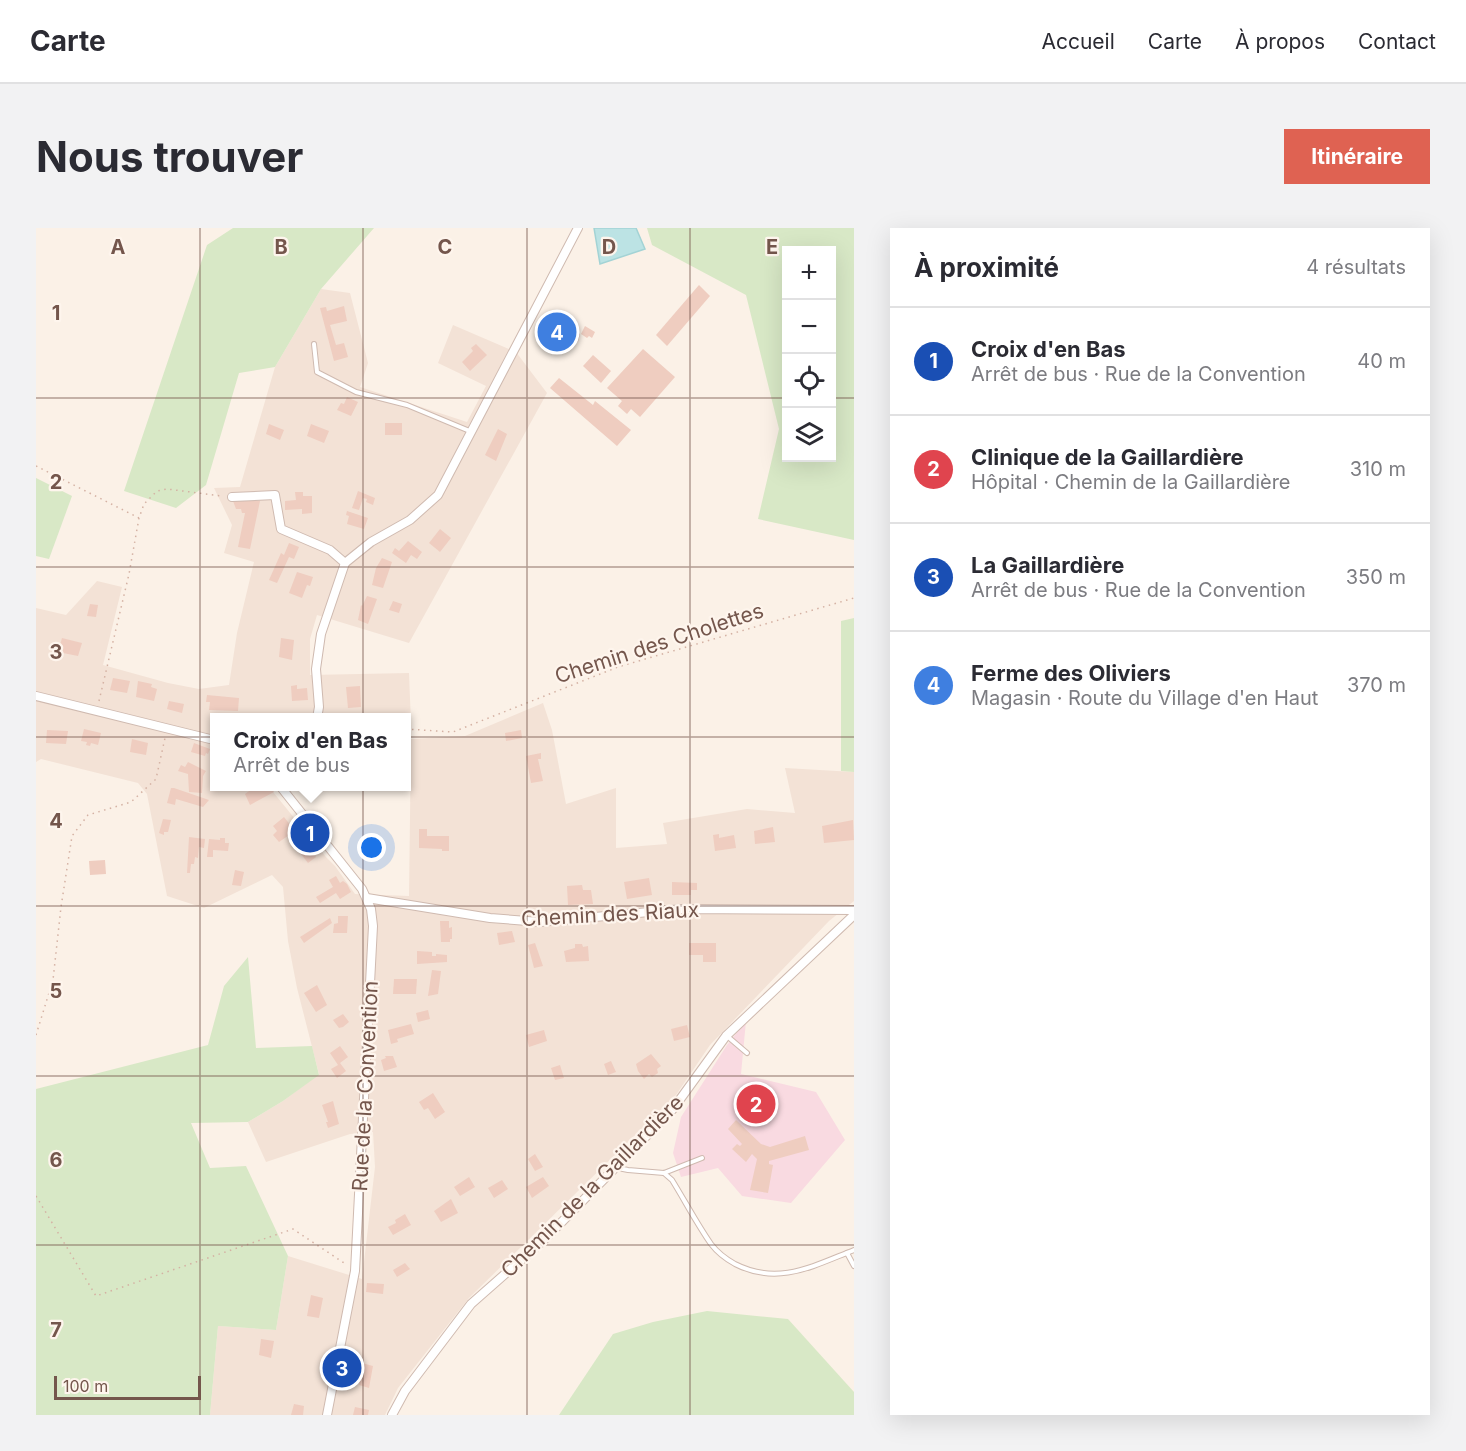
<!DOCTYPE html>
<html lang="fr">
<head>
<meta charset="utf-8">
<style>
	body { margin:0; font-family:Inter,sans-serif; background:#f2f2f3; color:#2b2b33 }
	.controls { position:absolute; right:18px; top:18px; display:grid; overflow:hidden; border-radius:0px; box-shadow:0 6px 24px #0002 }
	.controls button { width:54px; height:54px; display:grid; place-items:center; padding:0; border:0; border-bottom:2px solid #e1e1e2; background:#fff; color:#2b2b33; font:30px sans-serif }
	.scale { position:absolute; left:18px; bottom:15px; width:147px; box-sizing:border-box; padding-left:6px; border:3px solid #74564c; border-top:0; font-size:16px; line-height:21px; white-space:nowrap; color:#74564c; -webkit-text-stroke:4px #fef5ed; paint-order:stroke }
	.you { position:absolute; left:336px; top:620px; width:21px; height:21px; margin:-15px; border:4px solid #fff; border-radius:50%; background:#1a73e8; box-shadow:0 0 0 9px #1a73e833 }
	.badge { display:grid; place-items:center; width:39px; height:39px; border-radius:50%; background:#df6252; color:#fff; font-size:20px; font-weight:700 }
	.pin { position:absolute; translate:-50% -50%; border:3px solid #fff; box-shadow:0 2px 6px #0006 }
	.popup { position:absolute; left:174px; top:485px; width:201px; height:78px; box-sizing:border-box; display:grid; place-content:center; border-radius:0px; background:#fff; filter:drop-shadow(0 2px 4px #0005); font-size:20px; white-space:nowrap; color:#7c7c81 }
	.popup b { font-size:22px; color:#2b2b33 }
	.popup::after { content:''; position:absolute; left:50%; top:100%; margin-left:-12px; border:12px solid transparent; border-top-color:#fff }
	.list { margin:0; padding:0; list-style:none }
	h2 { display:flex; justify-content:space-between; align-items:center; height:78px; margin:0; padding:0 24px; font-size:26px }
	h2 small { font-size:20px; font-weight:400; color:#7c7c81 }
	.list li { display:grid; grid-template-columns:39px 1fr auto; gap:18px; align-items:center; box-sizing:border-box; height:108px; padding:0 24px; border-top:2px solid #e1e1e2 }
	.list b { display:block; font-size:22px; white-space:nowrap }
	.list p { margin:0; font-size:20px; white-space:nowrap; color:#7c7c81 }
	.list em { font-size:20px; font-style:normal; color:#7c7c81 }
	.icon { flex:none; width:33px; height:33px; fill:none; stroke:currentColor; stroke-width:2; stroke-linecap:round; stroke-linejoin:round }
	.map { position:relative; flex:none; width:818px; height:1187px; overflow:hidden; border-radius:0px }
	header { display:flex; align-items:center; gap:36px; box-sizing:border-box; height:84px; padding:0 30px; background:#fff; border-bottom:2px solid #e1e1e2 }
	header strong { font-size:28px }
	nav { display:flex; gap:33px; margin-inline-start:auto; font-size:21px }
	.intro { display:flex; align-items:center; justify-content:space-between; box-sizing:border-box; height:144px; padding:0 36px }
	h1 { margin:0; font-size:42px }
	.button { padding:15px 27px; border-radius:0px; background:#df6252; color:#fff; font-size:21px; font-weight:700 }
	main { display:flex; gap:36px; padding:0 36px }
	aside { flex:1; background:#fff; border-radius:0px; box-shadow:0 6px 24px #0002 }
	.map>svg:first-child { display:block }
</style>
</head>
<body>
<header>
<strong>Carte</strong>
<nav><a>Accueil</a><a>Carte</a><a>À propos</a><a>Contact</a></nav>
</header>
<div class="intro"><h1>Nous trouver</h1><a class="button">Itinéraire</a></div>
<main>
<div class="map">
<svg width="818" height="1187" viewBox="0 0 818 1187">
	<rect width="100%" height="100%" fill="#fbf1e7"/>
	<polygon fill="#f3e2d6" points="285,61 314,65 332,135 324,159 431,194 450,158 402,135 417,97 480,124 511,165 373,415 281,387 274,411 274,447 373,445 375,496 370,497 370,490 178,490 178,558 233,559 290,629 299,638 319,666 373,668 375,511 429,508 507,475 516,502 530,576 580,560 580,620 631,616 627,595 711,581 759,585 749,540 818,544 818,673 793,693 674,817 640,867 433,1070 362,1160 349,1187 174,1187 182,1098 240,1102 252,1028 326,1051 339,939 337,904 314,906 230,934 212,894 247,873 283,846 261,760 252,713 247,659 236,647 168,680 131,668 111,566 102,555 5,531 0,534 0,380 30,387 61,353 86,359 67,437 132,455 163,461 193,457 201,405 218,334 188,325 196,297 178,260 204,259 239,139"/>
	<polygon fill="#f9dae1" points="710,793 705,846 780,864 809,912 755,975 706,968 682,940 645,949 637,925 645,889 691,817"/>
	<g fill="#d8e8c6" fill-rule="evenodd">
		<polygon points="197,0 338,0 285,61 239,139 203,145 170,257 140,280 88,263 171,17"/>
		<path d="M611 0H818V312L722 291 743 201 710 67 616 17ZM750 22H796V230H750Z"/>
		<polygon points="0,250 36,268 13,331 0,328"/>
		<polygon points="818,390 818,544 805,543 805,393"/>
		<polygon points="212,729 220,820 276,818 283,847 247,873 212,894 155,895 174,940 210,938 252,1028 240,1102 182,1098 174,1187 0,1187 0,861 172,817 188,758"/>
		<polygon points="671,1083 752,1091 818,1164 818,1187 523,1187 577,1106 617,1094"/>
	</g>
	<polygon fill="#bce3e4" stroke="#a3d3d5" stroke-width="1.5" points="558,0 600,0 609,21 564,36"/>
	<g fill="#efcdc0">
		<polygon points="663,57 674,68 631,118 620,107"/>
		<polygon points="308,78 311,93 294,97 300,117 308,115 312,129 298,133 284,80 290,79 291,83"/>
		<polygon points="513,88 544,106 542,114 540,113 537,118 531,115 529,117 505,103"/>
		<polygon points="549,98 559,104 556,110 553,108 551,110 545,106"/>
		<polygon points="440,116 451,127 434,143 426,134 437,123 435,120"/>
		<polygon points="607,121 639,149 604,189 595,181 591,186 582,178 586,173 571,160"/>
		<polygon points="557,127 575,143 565,155 547,138"/>
		<polygon points="523,150 557,177 559,173 595,202 581,218 514,160"/>
		<polygon points="311,169 322,174 315,188 301,182 305,175 308,176"/>
		<rect x="349" y="195" width="17" height="12"/>
		<polygon points="233,196 248,202 244,212 230,206"/>
		<polygon points="275,196 293,203 288,215 271,208"/>
		<polygon points="462,201 471,206 460,233 449,227"/>
		<polygon points="322,263 339,270 337,277 330,274 331,271 327,270 323,282 316,280"/>
		<polygon points="259,264 267,264 267,268 276,268 276,285 266,286 266,281 249,282 249,273 260,272"/>
		<polygon points="197,273 224,273 214,321 202,319 209,285 206,285 205,281 200,281"/>
		<polygon points="311,283 332,290 328,301 311,296 313,288 310,287"/>
		<polygon points="404,301 415,310 404,324 393,315"/>
		<polygon points="372,313 386,324 381,331 375,327 370,335 356,325 359,320 363,323"/>
		<polygon points="253,315 263,319 258,331 253,329 241,355 233,352 245,325 248,327"/>
		<polygon points="346,330 356,334 347,360 336,357 340,340"/>
		<polygon points="261,344 277,349 274,358 271,357 266,370 253,365"/>
		<polygon points="331,368 341,371 332,396 322,392 325,377 326,378"/>
		<polygon points="357,373 366,376 363,385 353,382"/>
		<polygon points="54,376 62,377 60,389 51,388"/>
		<polygon points="26,410 46,415 42,428 22,424"/>
		<polygon points="245,410 258,412 256,432 243,429"/>
		<polygon points="77,450 94,453 91,465 74,462"/>
		<polygon points="102,453 116,456 115,459 121,461 118,473 100,469"/>
		<polygon points="261,457 261,461 271,460 272,472 256,473 255,458"/>
		<polygon points="324,458 325,479 312,480 310,459"/>
		<polygon points="171,467 203,470 202,483 173,482 174,474 170,474"/>
		<polygon points="133,473 148,476 146,485 131,481"/>
		<polygon points="48,501 65,505 62,517 55,515 54,518 50,517 51,514 45,513"/>
		<polygon points="11,502 32,503 30,516 10,515"/>
		<polygon points="485,502 486,510 470,513 469,505"/>
		<polygon points="96,511 112,515 110,527 94,524"/>
		<polygon points="158,515 174,521 172,526 170,525 169,528 155,524"/>
		<polygon points="505,525 505,531 502,531 507,553 495,555 490,528"/>
		<polygon points="152,534 170,543 167,548 166,565 153,564 152,546 142,543 145,537 149,539"/>
		<polygon points="220,558 233,558 238,564 214,577 209,566"/>
		<polygon points="135,560 138,560 173,572 167,579 140,571 139,577 131,575"/>
		<polygon points="248,589 259,603 243,614 237,607 241,603 237,598"/>
		<polygon points="127,591 135,592 132,604 128,604 128,607 123,605"/>
		<polygon points="817,592 818,612 788,615 786,598"/>
		<polygon points="737,599 739,614 719,616 718,603"/>
		<polygon points="383,601 391,601 391,608 413,608 413,623 406,623 406,621 383,620"/>
		<polygon points="683,606 683,610 698,607 700,620 679,623 677,607"/>
		<polygon points="153,609 169,611 168,620 163,619 162,630 159,629 158,636 155,636 154,645 151,645"/>
		<polygon points="184,610 189,610 189,615 193,615 192,623 177,622 177,629 171,629 173,611 184,612"/>
		<polygon points="274,620 280,629 272,635 265,626"/>
		<polygon points="69,632 70,646 54,647 53,633"/>
		<polygon points="199,642 208,644 205,658 196,657"/>
		<polygon points="300,648 304,655 307,653 311,656 315,664 304,671 300,665 284,675 280,669 297,659 293,652"/>
		<polygon points="613,650 616,667 591,671 588,654"/>
		<polygon points="636,654 661,655 661,662 655,662 655,667 636,667"/>
		<polygon points="546,657 547,662 555,662 557,676 532,677 531,658"/>
		<polygon points="302,688 312,688 311,705 297,705 298,696 302,695"/>
		<polygon points="294,690 296,695 268,715 264,709"/>
		<polygon points="404,693 413,693 413,700 416,699 416,711 414,711 414,714 405,714"/>
		<polygon points="476,703 479,714 463,717 461,705"/>
		<polygon points="499,715 507,738 498,740 492,717"/>
		<polygon points="653,715 680,715 680,734 667,734 667,727 653,727"/>
		<polygon points="539,716 546,716 547,719 552,718 553,733 530,734 528,723 539,720"/>
		<polygon points="381,723 396,724 396,728 400,728 400,726 411,727 411,734 381,736"/>
		<polygon points="396,742 405,743 402,766 392,768"/>
		<polygon points="358,751 381,751 380,766 357,766"/>
		<polygon points="281,757 291,777 280,784 268,765"/>
		<polygon points="392,782 394,791 382,794 380,785"/>
		<polygon points="307,786 313,794 307,799 303,800 297,792"/>
		<polygon points="375,796 378,806 361,811 362,814 355,816 352,802"/>
		<polygon points="651,797 654,809 638,813 635,801"/>
		<polygon points="508,802 511,813 493,819 490,807"/>
		<polygon points="304,818 312,829 304,835 310,843 301,850 295,841 302,837 294,825"/>
		<polygon points="615,826 625,838 621,841 622,845 616,849 613,846 608,851 602,843 600,836"/>
		<polygon points="349,828 357,828 361,839 348,843 345,832 350,830"/>
		<polygon points="575,833 580,844 572,847 568,836"/>
		<polygon points="524,837 528,850 519,852 515,840"/>
		<polygon points="397,865 409,884 399,891 392,880 388,882 383,874"/>
		<polygon points="297,873 303,896 292,900 290,894 292,894 286,877"/>
		<polygon points="700,892 725,916 734,919 769,908 773,922 733,933 733,936 737,937 732,965 714,962 721,931 716,926 710,934 696,921 701,916 704,918 706,916 692,901"/>
		<polygon points="499,926 507,939 499,943 492,931"/>
		<polygon points="433,949 439,959 424,968 418,959"/>
		<polygon points="507,949 513,958 496,970 490,959"/>
		<polygon points="466,952 472,961 458,970 452,960"/>
		<polygon points="415,971 422,985 405,994 398,983"/>
		<polygon points="369,986 375,997 357,1007 352,999 360,995 359,992"/>
		<polygon points="369,1035 374,1041 361,1049 357,1042"/>
		<polygon points="331,1055 348,1056 347,1066 330,1064"/>
		<polygon points="275,1067 287,1070 283,1090 271,1088"/>
		<polygon points="225,1111 238,1113 235,1130 223,1127"/>
		<polygon points="326,1135 337,1138 333,1160 323,1157"/>
		<polygon points="258,1176 268,1178 267,1187 255,1187"/>
		<polygon points="319,1179 333,1182 332,1187 317,1187"/>
	</g>
	<g fill="none" stroke-linecap="round" stroke-linejoin="round">
		<g stroke="#cfbab0" stroke-width="6">
			<g id="lane">
				<polyline points="278,116 281,144 320,164 371,177 436,204"/>
				<polyline points="691,808 711,825"/>
				<polyline points="582,940 592,942 628,945 666,930"/>
				<path d="M628 945 636 952C649 973 661 996 675 1016 681 1024 690 1031 699 1036 742 1058 777 1038 818 1022"/>
				<polyline points="811,1025 818,1038"/>
			</g>
		</g>
		<g stroke="#cfbab0" stroke-width="10">
			<g id="street">
				<polyline points="196,269 239,267 245,301 294,322 309,335"/>
				<polyline points="0,468 178,512"/>
				<polyline points="281,490 283,479 280,441 285,406 309,335 335,314 374,292 402,267 542,0"/>
				<polyline points="244,558 326,661 335,681 337,698 319,1043 291,1187"/>
				<polyline points="331,670 454,690 504,694 646,681 818,682"/>
				<polyline points="356,1187 369,1163 435,1076 510,1010 637,881 690,808 818,687"/>
			</g>
		</g>
		<g stroke="#d4b1a3" stroke-width="1.5" stroke-dasharray="1.5 4.5" stroke-linecap="butt">
			<polyline points="0,238 103,290"/>
			<polyline points="63,473 93,346 103,290 108,276 121,263 131,261 186,268"/>
			<polyline points="370,501 417,504 582,439 818,370"/>
			<polyline points="0,807 17,752 25,679 36,608 52,587 95,574 120,551 129,510"/>
			<polyline points="0,968 60,1068 257,1001 311,1037"/>
		</g>
		<use href="#lane" stroke="#fff" stroke-width="4"/>
		<use href="#street" stroke="#fff" stroke-width="8"/>
	</g>
	<path fill="none" stroke="#74564c" stroke-width="1.5" stroke-opacity="0.55" d="M164 0V1187M327 0V1187M491 0V1187M654 0V1187M0 170H750M796 170H818M0 339H818M0 509H818M0 678H818M0 848H818M0 1017H818"/>
	<g text-anchor="middle" dominant-baseline="central" stroke-width="4.5" stroke-linejoin="round" paint-order="stroke">
		<g font-size="21" fill="#74564c" stroke="#fef5ed">
			<text transform="translate(623 415) rotate(-18)">Chemin des Cholettes</text>
			<text transform="translate(574 686) rotate(-3)">Chemin des Riaux</text>
			<text transform="translate(329 858) rotate(-87)">Rue de la Convention</text>
			<text transform="translate(556 958) rotate(-45)">Chemin de la Gaillardière</text>
		</g>
	</g>
	<g font-size="20" text-anchor="middle" font-weight="bold" fill="#74564c" stroke="#fef5ed" stroke-width="4.5" stroke-linejoin="round" paint-order="stroke">
		<text x="82" y="26">A</text>
		<text x="245" y="26">B</text>
		<text x="409" y="26">C</text>
		<text x="573" y="26">D</text>
		<text x="736" y="26">E</text>
		<text x="20" y="92">1</text>
		<text x="20" y="261">2</text>
		<text x="20" y="431">3</text>
		<text x="20" y="600">4</text>
		<text x="20" y="770">5</text>
		<text x="20" y="939">6</text>
		<text x="20" y="1109">7</text>
	</g>
</svg>
<div class="controls">
<button>+</button>
<button>−</button>
<button><svg class="icon" aria-label="locate" viewBox="0 0 24 24"><circle cx="12" cy="12" r="6"/><path d="M12 2v4M12 18v4M2 12h4M18 12h4"/></svg></button>
<button><svg class="icon" aria-label="layers" viewBox="0 0 24 24"><path d="M12 4l9 5-9 5-9-5zM3 14l9 5 9-5"/></svg></button>
</div>
<div class="scale">100 m</div>
<div class="you"></div>
<div class="pin badge" style="left:274px;top:605px;background:#1a4fb4">1</div>
<div class="popup"><b>Croix d'en Bas</b>Arrêt de bus</div>
<div class="pin badge" style="left:720px;top:876px;background:#e0444e">2</div>
<div class="pin badge" style="left:306px;top:1140px;background:#1a4fb4">3</div>
<div class="pin badge" style="left:521px;top:104px;background:#3f7fe0">4</div>
</div>
<aside>
<h2>À proximité<small>4 résultats</small></h2>
<ul class="list">
<li><span class="badge" style="background:#1a4fb4">1</span><div><b>Croix d'en Bas</b><p>Arrêt de bus · Rue de la Convention</p></div><em>40 m</em></li>
<li><span class="badge" style="background:#e0444e">2</span><div><b>Clinique de la Gaillardière</b><p>Hôpital · Chemin de la Gaillardière</p></div><em>310 m</em></li>
<li><span class="badge" style="background:#1a4fb4">3</span><div><b>La Gaillardière</b><p>Arrêt de bus · Rue de la Convention</p></div><em>350 m</em></li>
<li><span class="badge" style="background:#3f7fe0">4</span><div><b>Ferme des Oliviers</b><p>Magasin · Route du Village d'en Haut</p></div><em>370 m</em></li>
</ul>
</aside>
</main>
</body>
</html>
